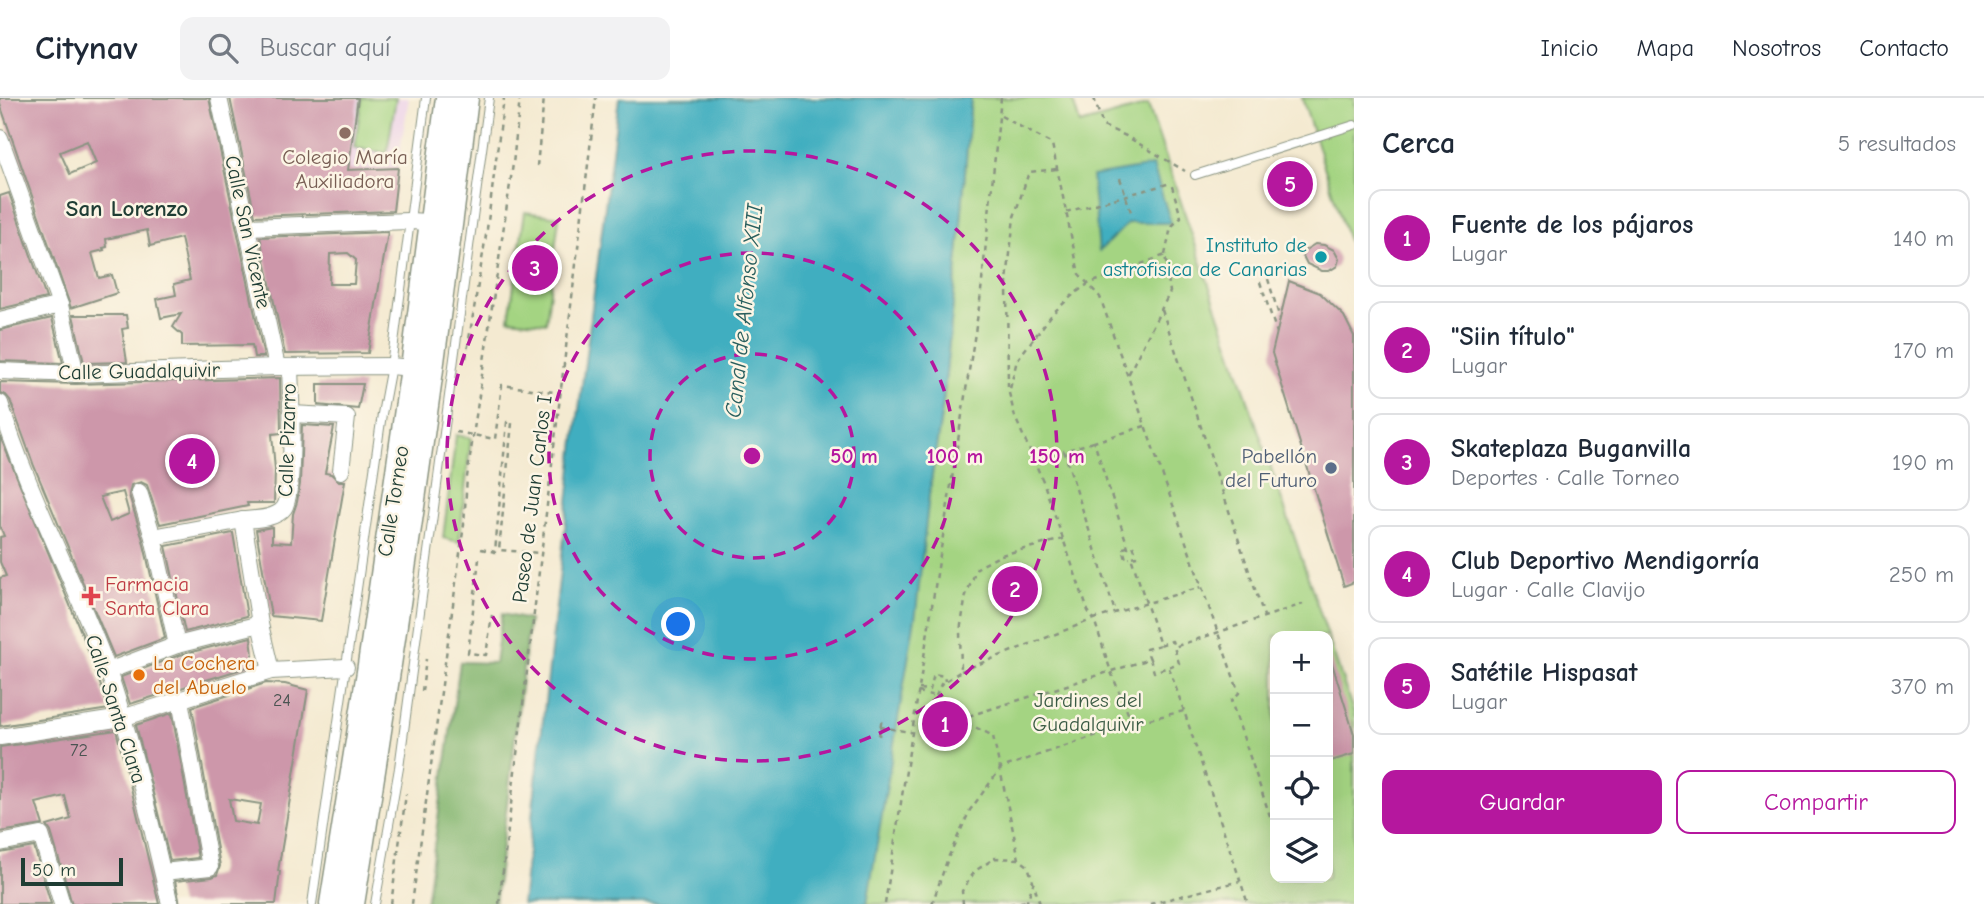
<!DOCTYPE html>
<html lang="es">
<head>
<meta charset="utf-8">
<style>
	body { margin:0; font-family:"Comic Neue",sans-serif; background:#f2f2f3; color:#1f2937 }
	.controls { position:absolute; right:21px; bottom:21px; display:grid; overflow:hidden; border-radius:14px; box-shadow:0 7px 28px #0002 }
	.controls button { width:63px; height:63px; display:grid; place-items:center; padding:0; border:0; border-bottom:2px solid #e0e1e3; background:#fff; color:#1f2937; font:35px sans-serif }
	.scale { position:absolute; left:21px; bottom:18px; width:102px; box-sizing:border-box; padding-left:7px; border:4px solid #1f3d34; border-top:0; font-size:19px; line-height:24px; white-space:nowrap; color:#1f3d34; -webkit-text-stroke:5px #fcf5e5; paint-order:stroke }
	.you { position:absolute; left:679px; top:527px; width:24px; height:24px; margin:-18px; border:5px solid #fff; border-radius:50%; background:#1a73e8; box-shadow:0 0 0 10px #1a73e833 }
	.badge { display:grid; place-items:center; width:46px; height:46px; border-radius:50%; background:#b5179e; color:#fff; font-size:23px; font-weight:700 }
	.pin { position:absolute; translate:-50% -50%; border:4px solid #fff; box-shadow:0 2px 7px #0006 }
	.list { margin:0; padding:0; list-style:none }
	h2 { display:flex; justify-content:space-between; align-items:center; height:91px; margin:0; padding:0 28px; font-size:30px }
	h2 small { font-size:23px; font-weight:400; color:#747a83 }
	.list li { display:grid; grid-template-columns:46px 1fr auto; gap:21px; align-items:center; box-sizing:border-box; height:98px; margin:0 14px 14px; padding:0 14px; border:2px solid #e0e1e3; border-radius:14px }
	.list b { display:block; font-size:26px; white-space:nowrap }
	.list p { margin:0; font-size:23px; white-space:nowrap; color:#747a83 }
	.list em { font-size:23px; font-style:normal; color:#747a83 }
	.actions { display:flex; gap:14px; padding:21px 28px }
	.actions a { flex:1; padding:16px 0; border:2px solid #b5179e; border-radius:14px; text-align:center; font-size:24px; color:#b5179e }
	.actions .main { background:#b5179e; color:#fff }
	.icon { flex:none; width:38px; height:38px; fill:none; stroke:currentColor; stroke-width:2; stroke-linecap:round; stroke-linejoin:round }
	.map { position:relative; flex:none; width:1354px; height:806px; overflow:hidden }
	header { display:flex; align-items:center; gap:42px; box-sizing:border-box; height:98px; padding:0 35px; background:#fff; border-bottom:2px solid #e0e1e3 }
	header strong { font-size:33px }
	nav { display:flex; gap:38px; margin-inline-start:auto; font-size:24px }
	.search { width:490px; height:63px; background:#f2f2f3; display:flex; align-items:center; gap:18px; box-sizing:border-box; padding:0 24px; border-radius:14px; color:#747a83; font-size:26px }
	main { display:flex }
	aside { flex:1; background:#fff }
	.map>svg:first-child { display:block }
</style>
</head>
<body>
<header>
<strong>Citynav</strong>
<div class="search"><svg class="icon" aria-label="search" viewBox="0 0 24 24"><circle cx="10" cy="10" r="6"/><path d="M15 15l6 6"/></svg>Buscar aquí</div>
<nav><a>Inicio</a><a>Mapa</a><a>Nosotros</a><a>Contacto</a></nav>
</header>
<main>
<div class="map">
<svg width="1354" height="806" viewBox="0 0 1354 806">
	<rect width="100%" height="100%" fill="#fcf5e5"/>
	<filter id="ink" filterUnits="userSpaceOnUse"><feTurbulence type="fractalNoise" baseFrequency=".0143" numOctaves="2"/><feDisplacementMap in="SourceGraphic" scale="14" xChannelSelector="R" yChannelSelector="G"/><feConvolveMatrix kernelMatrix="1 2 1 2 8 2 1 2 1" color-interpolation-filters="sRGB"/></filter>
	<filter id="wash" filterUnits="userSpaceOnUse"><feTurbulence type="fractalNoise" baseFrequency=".00686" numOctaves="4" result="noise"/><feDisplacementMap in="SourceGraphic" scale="28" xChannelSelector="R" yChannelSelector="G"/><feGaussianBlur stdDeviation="1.57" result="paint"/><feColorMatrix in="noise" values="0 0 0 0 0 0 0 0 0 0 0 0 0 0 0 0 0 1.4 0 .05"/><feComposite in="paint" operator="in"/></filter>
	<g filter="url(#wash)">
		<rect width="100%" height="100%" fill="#f4ead1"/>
		<polygon fill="#ecd1ea" points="301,0 409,0 397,71 348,72 294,68"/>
		<g fill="#a4d482" stroke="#62885b" stroke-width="2">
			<polygon points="362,0 396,0 387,55 354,50"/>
			<polygon points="971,0 1072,0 1080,26 1148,7 1328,538 1275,538 1275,780 1328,780 1328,539 1354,616 1354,806 867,806 943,304 960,137"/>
			<polygon points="1302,0 1354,0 1354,161"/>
			<polygon points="525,114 559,119 546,225 509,221"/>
			<polygon points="456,337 471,340 459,444 443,440"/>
		</g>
		<polygon fill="#83b670" stroke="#517a52" stroke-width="2" points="502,516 529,522 495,806 426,806 460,564 495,565"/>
		<g fill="#41aec0" stroke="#30767a" stroke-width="2">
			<polygon points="619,0 971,0 960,137 943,304 929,397 916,514 867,806 522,806 575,342"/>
			<polygon points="1153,68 1171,125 1128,125 1099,153 1092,78"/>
		</g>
		<g id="blocks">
			<g fill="#cd97aa" fill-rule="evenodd">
				<path d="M0 0H209L264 259H254L252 247 182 248V237L173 229 181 216 161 220 157 201 176 197 174 186 190 182 181 140 150 148 147 132 106 141 107 149 103 150 104 152 92 155 99 180 112 177 117 195 71 210 0 6ZM87 43 96 65 70 76 60 54Z"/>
				<polygon points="230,0 358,0 348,72 398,70 393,113 255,118"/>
				<polygon points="9,95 46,200 0,211 0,98"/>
				<path d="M388 134 368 255 285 256 260 139ZM348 155 356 162 354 186H329L330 156Z"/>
				<polygon points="1315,146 1324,147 1334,152 1339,161 1337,168 1329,173 1322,173 1307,166 1303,158 1304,153"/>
				<polygon points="1289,183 1320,195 1344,218 1354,238 1354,484 1344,488 1272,255"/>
				<polygon points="73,217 126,217 128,230 122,231 127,264 84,265"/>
				<polygon points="52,220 63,265 0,263 0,232"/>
				<path d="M280 280 281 335 272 336 275 372 274 405H247L248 408 160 426 147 387 141 384 131 387 129 397 143 442 165 540 114 559 34 368 10 302 6 297 0 295V284L76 286ZM123 394 129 416 110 424 100 399Z"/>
				<polygon points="318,286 363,286 358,311 318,307"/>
				<polygon points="302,327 334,329 325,375 331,376 339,383 345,383 321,523 271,518 256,432 272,429 272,444 291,445 293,416 297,404 300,386"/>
				<polygon points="0,338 84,541 109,611 0,628 0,480 6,478 0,464 0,439 4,438 0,428"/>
				<polygon points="233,435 247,518 185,534 166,448"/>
				<polygon points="251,539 254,567 130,606 121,579 180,557"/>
				<polygon points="1330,559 1354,636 1354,656 1328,664 1328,560"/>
				<path d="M266 585 285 586 308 592 278 773H280L276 806H180L175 783 212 779 217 777 220 768 192 609ZM229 701 261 706 257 727 233 723Z"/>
				<polygon points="172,615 198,760 170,763 136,627"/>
				<polygon points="116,632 131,690 159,806 72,806 51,734 47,728 71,721 65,698 36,705 43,727 0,734 0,649"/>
				<polygon points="34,749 51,806 0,806 0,755"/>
			</g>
		</g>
	</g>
	<g filter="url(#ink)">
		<use href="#blocks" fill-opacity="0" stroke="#8a9482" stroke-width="2"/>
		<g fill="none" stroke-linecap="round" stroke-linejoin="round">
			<g stroke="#8a9482" stroke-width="10">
				<g id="lane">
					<polyline points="1195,77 1354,27"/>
					<polyline points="312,806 382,316 391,268 426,0"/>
					<polyline points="375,806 399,670 489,0"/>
				</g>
			</g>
			<g stroke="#8a9482" stroke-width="18">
				<g id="street">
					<polyline points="219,0 277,269"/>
					<polyline points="0,40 60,207 76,276"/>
					<polyline points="248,129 408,123 430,124"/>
					<polyline points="0,222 60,207"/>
					<polyline points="0,273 76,276 277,269 391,268 421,271"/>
					<path d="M0 305C28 396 74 481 107 570 134 647 151 728 170 806"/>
					<polyline points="292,316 347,319 341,373"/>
					<polyline points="139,394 153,439 177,547"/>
					<polyline points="153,439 243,422"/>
					<polyline points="108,573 177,547 260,526"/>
					<path d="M271 573 260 526 243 422C255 421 276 421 284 410 295 395 291 293 290 270"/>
					<polyline points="0,639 122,620 271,573 346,569"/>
					<polyline points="0,745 41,737 62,806"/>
					<polyline points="163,774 210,769 180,602"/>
				</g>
			</g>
			<g stroke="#8a9482" stroke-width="27">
				<g id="primary">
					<polyline points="332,806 369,574 413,270 448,0"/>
					<path d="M352 806C395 538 433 269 466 0"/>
				</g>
			</g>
			<g stroke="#8a9482" stroke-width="2.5" stroke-dasharray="5 5" stroke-linecap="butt">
				<polyline points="1094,0 1103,28 1126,38 1185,73"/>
				<polyline points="1001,18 1052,46 1079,176 1100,199 1239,595 1231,603 1270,718"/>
				<polyline points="537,68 544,0"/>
				<polyline points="1120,80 1131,114"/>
				<polyline points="1165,157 1171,129 1181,119 1171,85"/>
				<polyline points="1268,181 1280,221"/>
				<polyline points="1260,184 1277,235"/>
				<polyline points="1162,212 1264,518"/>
				<polyline points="466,260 487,131 504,0"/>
				<polyline points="1008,289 1007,183 1014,119 1029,74 1057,71"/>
				<polyline points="1145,328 1094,344 1128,449 1133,447 1137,458 1131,459 1160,547 1172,543 1174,549"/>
				<polyline points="456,334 495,341 502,287 561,295"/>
				<polyline points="1093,344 1064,353 1115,514"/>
				<polyline points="1128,449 1123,450 1126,461 1130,460"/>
				<polyline points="481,451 495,454 507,324 512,325 499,452 540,455"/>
				<polyline points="479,461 468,555 486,557 492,517"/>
				<polyline points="1150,561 1146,551 1160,547"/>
				<polyline points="1169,570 1184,613"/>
				<polyline points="961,573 1094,521 1088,513 1043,383 1015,319 1009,295 1017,262 1054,214 1074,196 1088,186 1165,157 1170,194 1128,277"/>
				<polyline points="919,591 930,592 934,576 944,578 945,583"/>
				<polyline points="422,593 426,561"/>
				<polyline points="918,594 936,598 959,621 993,638 1019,761 1028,768 1040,806"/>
				<polyline points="936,598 941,586 961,573 960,533 966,497 977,470 1001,457 1063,441"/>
				<polyline points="959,621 1150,561 1154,574 1179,565 1174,549 1303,506"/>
				<polyline points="1132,625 1111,574 1094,521 1201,489"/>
				<polyline points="880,629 911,634"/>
				<polyline points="879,638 882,619"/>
				<polyline points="391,806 406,696"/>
				<polyline points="412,806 464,426 467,379 513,66 520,0"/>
				<polyline points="499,806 596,0"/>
				<polyline points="885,806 980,203 1001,0"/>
				<polyline points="932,806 948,760 970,712 1001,670 1132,625 1184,613 1248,806"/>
				<polyline points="963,806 962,793 975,773 995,760 1019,761"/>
				<polyline points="1010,806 1027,803"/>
				<polyline points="1026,806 1033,786"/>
				<polyline points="1150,806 1240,783"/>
			</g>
			<use href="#lane" stroke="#fff" stroke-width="8"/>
			<use href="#street" stroke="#fff" stroke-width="16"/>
			<use href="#primary" stroke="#fff" stroke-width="24"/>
			<polyline stroke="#8a9482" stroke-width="2.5" stroke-dasharray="5 5" stroke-linecap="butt" points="1066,114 1171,85"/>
		</g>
	</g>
	<g fill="none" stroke="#b5179e" stroke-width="3.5" stroke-dasharray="12 9">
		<circle cx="752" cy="358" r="102"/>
		<circle cx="752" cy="358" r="203"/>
		<circle cx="752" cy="358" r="305"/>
	</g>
	<circle fill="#8d6e63" stroke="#fcf5e5" stroke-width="2.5" cx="345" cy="35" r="7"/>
	<circle fill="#0f9aa8" stroke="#fcf5e5" stroke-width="2.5" cx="1321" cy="159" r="7"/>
	<circle fill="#5c6f8a" stroke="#fcf5e5" stroke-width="2.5" cx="1331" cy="370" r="7"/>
	<path fill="#e0444e" stroke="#fcf5e5" stroke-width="2.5" d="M87.5 487.5h7v7h7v7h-7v7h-7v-7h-7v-7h7z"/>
	<circle fill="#e8710a" stroke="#fcf5e5" stroke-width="2.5" cx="139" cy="577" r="7"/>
	<g text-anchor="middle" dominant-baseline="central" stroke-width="5" stroke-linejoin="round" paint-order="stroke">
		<g font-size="18" fill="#4a5452">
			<text x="282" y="602">24</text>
			<text x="79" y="652">72</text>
		</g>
		<g font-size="21" fill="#785e54" stroke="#fcf5e5">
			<text x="345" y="59">Colegio María<tspan x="345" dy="24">Auxiliadora</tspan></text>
		</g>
		<g font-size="21" fill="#1f3d34" stroke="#fcf5e5">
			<text transform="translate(248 134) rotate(78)">Calle San Vicente</text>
			<text transform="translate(139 273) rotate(-1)">Calle Guadalquivir</text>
			<text transform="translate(287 342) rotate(-88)">Calle Pizarro</text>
			<text transform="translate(532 401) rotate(-83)">Paseo de Juan Carlos I</text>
			<text transform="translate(393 403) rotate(-81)">Calle Torneo</text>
			<text transform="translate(116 611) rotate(72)">Calle Santa Clara</text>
		</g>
		<g font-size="21" fill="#0d838f" stroke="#fcf5e5" text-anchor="end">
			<text x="1307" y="147">Instituto de<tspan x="1307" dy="24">astrofisica de Canarias</tspan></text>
		</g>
		<g font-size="21" fill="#4e5e75" stroke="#fcf5e5" text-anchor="end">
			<text x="1317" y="358">Pabellón<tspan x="1317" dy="24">del Futuro</tspan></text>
		</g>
		<g font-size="21" fill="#be3a42" stroke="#fcf5e5" text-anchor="start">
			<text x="105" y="486">Farmacia<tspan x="105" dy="24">Santa Clara</tspan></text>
		</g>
		<g font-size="21" fill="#c56008" stroke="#fcf5e5" text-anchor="start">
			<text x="153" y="565">La Cochera<tspan x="153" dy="24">del Abuelo</tspan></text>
		</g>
		<g font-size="21" fill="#3a5b44" stroke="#fcf5e5">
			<text x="1088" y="602">Jardines del<tspan x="1088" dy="24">Guadalquivir</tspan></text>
		</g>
		<g font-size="23" font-weight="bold" fill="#1f3d34" stroke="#fcf5e5">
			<text x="127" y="110">San Lorenzo</text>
		</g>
		<g font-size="23" font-style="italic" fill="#295f5e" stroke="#fcf5e5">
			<text transform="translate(744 213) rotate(-84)">Canal de Alfonso XIII</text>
		</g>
	</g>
	<circle cx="752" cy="358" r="10" fill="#b5179e" stroke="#fcf5e5" stroke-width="3.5"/>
	<g font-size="21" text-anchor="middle" font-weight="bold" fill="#b5179e" stroke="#fcf5e5" stroke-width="5" stroke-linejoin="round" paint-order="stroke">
		<text x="854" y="365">50 m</text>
		<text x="955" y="365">100 m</text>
		<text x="1057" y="365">150 m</text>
	</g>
</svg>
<div class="controls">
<button>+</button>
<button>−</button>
<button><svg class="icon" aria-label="locate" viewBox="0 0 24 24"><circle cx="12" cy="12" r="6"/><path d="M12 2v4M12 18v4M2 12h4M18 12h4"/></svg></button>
<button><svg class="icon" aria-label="layers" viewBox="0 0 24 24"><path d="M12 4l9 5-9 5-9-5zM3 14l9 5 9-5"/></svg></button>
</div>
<div class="scale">50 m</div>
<div class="you"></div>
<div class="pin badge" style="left:945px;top:626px">1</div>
<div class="pin badge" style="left:1015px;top:491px">2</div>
<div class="pin badge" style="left:535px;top:170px">3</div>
<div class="pin badge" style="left:192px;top:363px">4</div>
<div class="pin badge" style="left:1290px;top:86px">5</div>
</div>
<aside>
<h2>Cerca<small>5 resultados</small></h2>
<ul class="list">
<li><span class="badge">1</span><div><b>Fuente de los pájaros</b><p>Lugar</p></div><em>140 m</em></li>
<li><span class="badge">2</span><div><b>&quot;Siin título&quot;</b><p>Lugar</p></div><em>170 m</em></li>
<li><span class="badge">3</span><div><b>Skateplaza Buganvilla</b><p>Deportes · Calle Torneo</p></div><em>190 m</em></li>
<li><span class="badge">4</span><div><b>Club Deportivo Mendigorría</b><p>Lugar · Calle Clavijo</p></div><em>250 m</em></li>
<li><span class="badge">5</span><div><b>Satétile Hispasat</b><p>Lugar</p></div><em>370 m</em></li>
</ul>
<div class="actions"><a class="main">Guardar</a><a>Compartir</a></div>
</aside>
</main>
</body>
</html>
